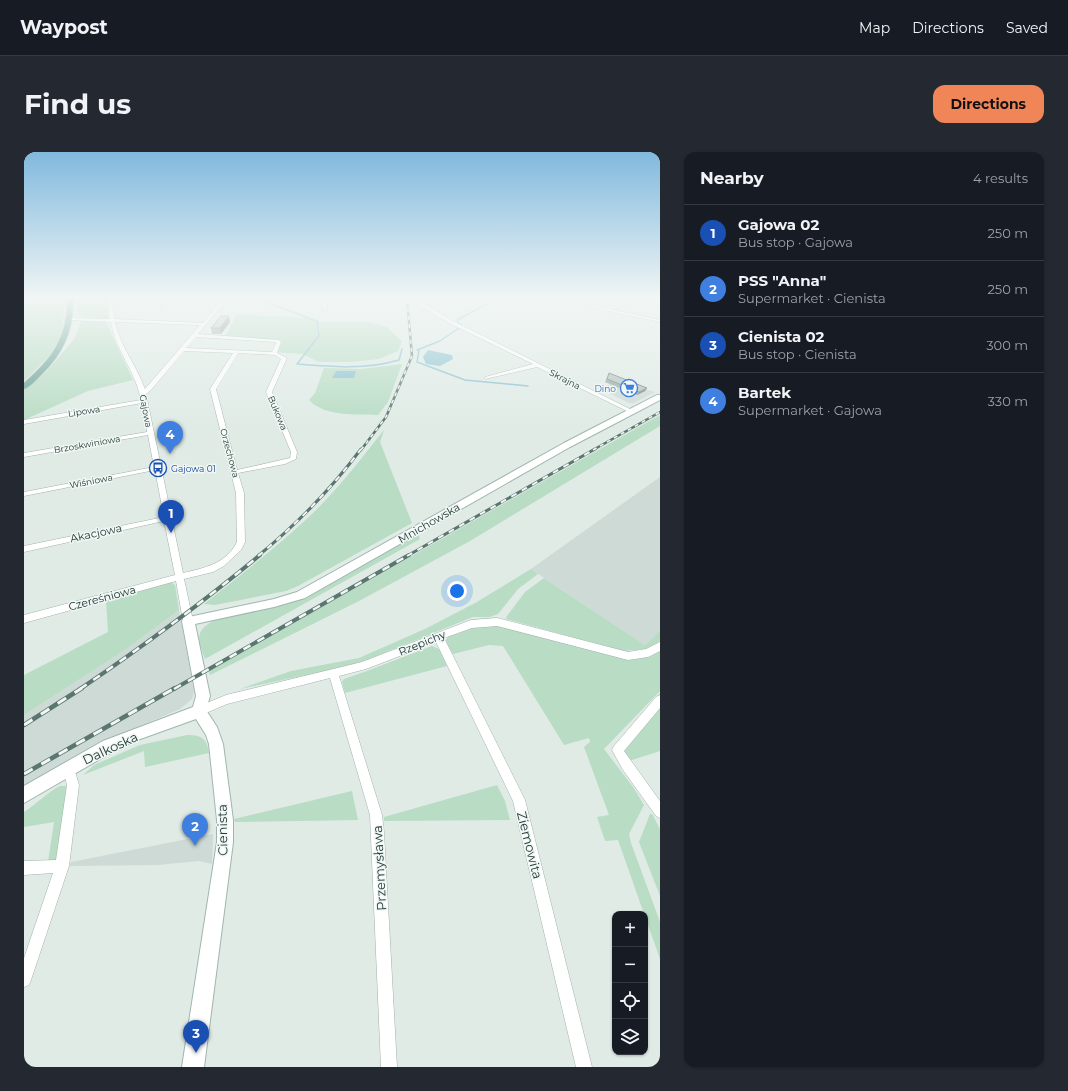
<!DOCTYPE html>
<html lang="en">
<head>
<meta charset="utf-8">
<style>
	body { margin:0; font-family:Montserrat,sans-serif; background:#242831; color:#f1f3f6 }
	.controls { position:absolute; right:12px; bottom:12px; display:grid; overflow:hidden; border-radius:8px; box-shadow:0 1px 3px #0004 }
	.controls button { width:36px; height:36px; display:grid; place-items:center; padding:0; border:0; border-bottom:1px solid #363941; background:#171b24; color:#f1f3f6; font:20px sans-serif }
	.you { position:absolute; left:433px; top:439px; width:14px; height:14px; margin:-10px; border:3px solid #fff; border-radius:50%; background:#1a73e8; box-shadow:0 0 0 6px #1a73e833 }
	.badge { display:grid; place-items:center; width:26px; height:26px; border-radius:50%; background:#f08658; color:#fff; font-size:13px; font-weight:700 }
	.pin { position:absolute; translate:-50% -33px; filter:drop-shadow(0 1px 2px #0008) }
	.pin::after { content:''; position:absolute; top:21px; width:14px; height:12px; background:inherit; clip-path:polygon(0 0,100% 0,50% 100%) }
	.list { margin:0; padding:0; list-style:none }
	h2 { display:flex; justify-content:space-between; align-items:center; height:52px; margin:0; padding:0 16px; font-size:17px }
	h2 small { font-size:13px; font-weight:400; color:#9ea1a6 }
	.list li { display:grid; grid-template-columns:26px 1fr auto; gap:12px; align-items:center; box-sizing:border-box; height:56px; padding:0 16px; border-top:1px solid #363941 }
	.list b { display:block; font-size:15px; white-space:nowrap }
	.list p { margin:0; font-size:13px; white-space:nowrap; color:#9ea1a6 }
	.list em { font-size:13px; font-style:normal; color:#9ea1a6 }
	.icon { flex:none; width:22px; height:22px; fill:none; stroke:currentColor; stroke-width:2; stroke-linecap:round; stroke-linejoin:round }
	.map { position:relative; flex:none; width:636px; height:915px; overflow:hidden; border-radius:12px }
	header { display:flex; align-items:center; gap:24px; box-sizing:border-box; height:56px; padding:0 20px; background:#171b24; border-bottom:1px solid #363941 }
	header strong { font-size:19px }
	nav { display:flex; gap:22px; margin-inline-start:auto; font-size:14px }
	.intro { display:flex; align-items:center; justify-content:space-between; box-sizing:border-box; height:96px; padding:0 24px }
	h1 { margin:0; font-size:28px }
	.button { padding:10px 18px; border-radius:12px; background:#f08658; color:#111; font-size:14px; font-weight:700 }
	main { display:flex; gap:24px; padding:0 24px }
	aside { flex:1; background:#171b24; border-radius:12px; box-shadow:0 1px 3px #0004 }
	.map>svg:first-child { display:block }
</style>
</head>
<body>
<header>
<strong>Waypost</strong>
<nav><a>Map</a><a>Directions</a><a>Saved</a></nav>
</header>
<div class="intro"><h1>Find us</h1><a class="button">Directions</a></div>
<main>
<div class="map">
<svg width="636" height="915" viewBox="0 0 636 915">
	<rect width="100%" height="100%" fill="#e0ebe6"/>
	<g fill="#cedad5">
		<polygon points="593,227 615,235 631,240 610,251 605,251 575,236 586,232"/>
		<polygon points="636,325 636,478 621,493 507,417"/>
		<polygon points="155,458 170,540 168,547 156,557 70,594 0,633 0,563 98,500"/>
		<polygon points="189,682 188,712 175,709 134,713 46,714 47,710"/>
	</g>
	<g fill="#b8dcc4">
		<polygon points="0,147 41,147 38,184 23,206 0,229"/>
		<polygon points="52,147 82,147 85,167 61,165 54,163"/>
		<polygon points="213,162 285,166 299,170 344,170 363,175 378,189 374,199 355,207 325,210 295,210 278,202 250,200 255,190 201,185"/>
		<polygon points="57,169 82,170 109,228 64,239 0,268 0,238 23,219 51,186"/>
		<path d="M378 212 364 250 354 263C332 262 301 265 285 248L291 241 300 216 337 217Z"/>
		<polygon points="636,263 636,274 446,389 335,449 186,523 185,519"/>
		<path d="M360 278 356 290 388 371 274 434 262 439 191 453 180 452C217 423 254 394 288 362 315 336 337 307 360 278Z"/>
		<path d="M394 381 396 387 181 507C175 489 169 480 189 469L254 454 282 445Z"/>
		<polygon points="507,417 514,422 494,437 474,462 466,465 449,465 340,509 320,515 216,537 267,519 335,506 403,476 453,450"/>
		<polygon points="520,426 621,493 636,478 636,489 623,497 599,499 482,467 483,464 501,440"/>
		<polygon points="147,430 151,433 155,458 98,500 0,563 0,523 84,480 82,448"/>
		<polygon points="473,474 607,508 628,504 636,499 636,539 580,597 609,635 620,653 605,682 607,691 636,770 636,807 594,688 581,689 573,665 585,663 560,595 566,590 565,586 540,593 479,494 465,493 429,502 421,489 424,485 451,475"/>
		<polygon points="408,494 415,497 423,514 321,541 318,530 320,527 343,519"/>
		<polygon points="636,556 636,599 605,609 597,598"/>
		<path d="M163 583C177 583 183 586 185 601L121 615 120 599 59 623 70 613 116 593Z"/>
		<polygon points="473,633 481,649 486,668 360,669 360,665"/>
		<path d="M36 634H44L34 706 31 709 24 710 30 670 0 675V660C13 652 22 641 36 634Z"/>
		<polygon points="328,639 334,668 211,670 210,667"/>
		<polygon points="626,662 628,662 636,677 636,744 615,690"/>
	</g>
	<g fill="#88c0d0">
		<polygon points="404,198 428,203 429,207 416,214 402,212 399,205"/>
		<polygon points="312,219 332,219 330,226 308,226"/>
	</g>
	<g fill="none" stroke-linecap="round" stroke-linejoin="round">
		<g stroke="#88c0d0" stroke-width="1.5">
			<polyline points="234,147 293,169 295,184"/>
			<polyline points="438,173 435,172 433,168 472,147"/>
			<polyline points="435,176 416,189 393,198 395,198 393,210 441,228 504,234"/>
			<path d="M294 185 273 212C308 215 341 218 375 208L378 197"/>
		</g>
		<g stroke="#a3b2ad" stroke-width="1">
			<g id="street">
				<path d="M83 147H87L91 167 179 171 197 149 185 147H203L174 182 255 188 257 190 253 201 263 206 248 240 273 300 272 307 261 312 214 321 220 341 221 390 217 398 200 414 189 420 160 427 169 469 167 472H161L159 469 152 429 0 471V463L151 423 140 369 0 400V394L140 365 131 318 0 344V340L130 315 124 283 0 305V301L123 280 118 251 0 272V268L117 248C112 220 91 197 87 170L46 168 44 167 46 166 86 167ZM91 170 176 173 121 237C113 214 96 194 91 170ZM172 185 252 190V191L248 200 162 196ZM160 199 209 201 186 237 212 341 213 390C202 412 180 416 159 421L122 242 127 238ZM214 201 251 203 257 207 242 240 267 300 266 306 213 318 192 237Z"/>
				<polygon points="144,147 148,147 139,157 137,157"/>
				<polygon points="298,147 302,147 302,158 299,157"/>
				<polygon points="387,147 392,147 429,169 612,260 607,261 513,215 461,227 461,225 509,212 425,171 396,154"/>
				<polygon points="563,152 636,168 636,170 562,154"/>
				<polygon points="473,466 604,500 622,497 636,490 636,499 624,505 604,508 473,474 448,476 420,486 501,648 568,915 552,915 489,649 412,490 342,517 315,524 358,663 360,681 373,915 357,915 346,663 306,526 203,552 175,564 171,562 170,559 171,556 202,543 338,510 447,468"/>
				<polygon points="636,543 636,556 600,599 636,649 636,666 632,664 599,618 588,598 590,594 632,545"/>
				<polygon points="45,611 49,613 55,633 45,714 7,828 5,833 0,835 0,806 29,721 0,723 0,709 32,708 43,633 39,617 41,613"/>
			</g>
		</g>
		<g stroke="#9fb6af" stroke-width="2">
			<polygon id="secondary" points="633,243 636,243 636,248 546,295 281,446 250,455 171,472 186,544 182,558 193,575 199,592 209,668 209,690 180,915 158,915 193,690 193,668 185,592 182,583 172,567 108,590 90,599 0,651 0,634 79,589 169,555 172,544 158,469 160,466 250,447 273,440 540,291"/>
		</g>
		<g stroke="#c1c8c6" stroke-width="2">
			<path id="primary" d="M43 147H49C50 178 39 202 17 223 12 228 6 235 0 237V231C28 207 44 185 43 147Z"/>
		</g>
		<use href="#street" fill="#fff" fill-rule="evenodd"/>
		<use href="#secondary" fill="#fff" fill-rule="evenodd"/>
		<use href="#primary" fill="#64a094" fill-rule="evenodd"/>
		<g stroke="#5b7670" stroke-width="2.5">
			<g id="rail-far3">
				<polyline points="337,298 362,265 388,204 383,147"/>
				<polyline points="569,298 636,260"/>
			</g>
		</g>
		<g stroke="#5b7670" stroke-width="3">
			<g id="rail-far2">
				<path d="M234 404C273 372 308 336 337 297"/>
				<polyline points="383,404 571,297"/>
			</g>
		</g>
		<g stroke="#5b7670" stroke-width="4">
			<g id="rail-far1">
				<path d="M56 537C118 495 178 451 236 403"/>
				<polyline points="150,537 385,403"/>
			</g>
		</g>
		<g stroke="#5b7670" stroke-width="4.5">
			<g id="rail">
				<polyline points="0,573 58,536"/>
				<polyline points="0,622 151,536"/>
			</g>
		</g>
		<use href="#rail-far3" stroke="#f0f7f4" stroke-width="1.5" stroke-dasharray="4" stroke-linecap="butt"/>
		<use href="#rail-far2" stroke="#f0f7f4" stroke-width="2" stroke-dasharray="6" stroke-linecap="butt"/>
		<use href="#rail-far1" stroke="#f0f7f4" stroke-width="2.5" stroke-dasharray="8" stroke-linecap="butt"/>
		<use href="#rail" stroke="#f0f7f4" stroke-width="3" stroke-dasharray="10" stroke-linecap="butt"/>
	</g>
	<g fill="#9ca9a4">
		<polygon points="205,164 206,170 197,182 188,182 187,176"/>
		<polygon points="585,221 623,236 621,239 613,243 581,230"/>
	</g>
	<g fill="#7f8a86">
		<polygon points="205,164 206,170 197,182 196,176"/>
		<polygon points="623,236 621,239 613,243 615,240"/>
	</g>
	<g fill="#b5c5bf" stroke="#7f8a86">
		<polygon points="197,164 205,164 196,176 187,176"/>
		<polygon points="585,221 623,236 615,240 583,227"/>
	</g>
	<linearGradient id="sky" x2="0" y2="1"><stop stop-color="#81b9de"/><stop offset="0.53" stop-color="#f1f6f4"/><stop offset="1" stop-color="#f1f6f4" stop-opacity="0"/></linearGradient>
	<rect width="636" height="275" fill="url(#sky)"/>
	<defs>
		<g id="supermarket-ring" transform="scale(0.9)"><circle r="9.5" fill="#f0f7f4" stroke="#3f7fe0" stroke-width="1.5"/><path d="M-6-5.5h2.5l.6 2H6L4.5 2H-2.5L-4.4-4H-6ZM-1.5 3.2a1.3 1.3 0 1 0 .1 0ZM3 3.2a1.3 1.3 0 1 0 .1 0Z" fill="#3f7fe0"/></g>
		<g id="bus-ring" transform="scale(0.9)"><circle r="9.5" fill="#f0f7f4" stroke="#1a4fb4" stroke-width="1.5"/><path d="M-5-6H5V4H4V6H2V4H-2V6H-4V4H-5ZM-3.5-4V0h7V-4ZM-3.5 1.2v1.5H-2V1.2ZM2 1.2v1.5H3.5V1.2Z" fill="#1a4fb4"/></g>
	</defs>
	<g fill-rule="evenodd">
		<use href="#supermarket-ring" x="605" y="236"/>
		<use href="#bus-ring" x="134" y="316"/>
	</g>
	<g text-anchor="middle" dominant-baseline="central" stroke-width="3" stroke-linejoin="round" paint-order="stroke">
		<g font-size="9" fill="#213a35" stroke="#f0f7f4">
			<text transform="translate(541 227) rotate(27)">Skrajna</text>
			<text transform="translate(60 259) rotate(-9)">Lipowa</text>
			<text transform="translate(122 259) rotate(79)">Gajowa</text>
			<text transform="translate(254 261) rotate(67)">Bukowa</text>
			<text transform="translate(63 292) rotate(-10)">Brzoskwiniowa</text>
			<text transform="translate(206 301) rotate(75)">Orzechowa</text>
			<text transform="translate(67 329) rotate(-11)">Wiśniowa</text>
		</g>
		<g font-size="9" fill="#366cbe" stroke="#f0f7f4" text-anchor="end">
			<text x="592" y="236">Dino</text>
		</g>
		<g font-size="9" fill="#164399" stroke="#f0f7f4" text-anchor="start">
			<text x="147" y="316">Gajowa 01</text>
		</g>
		<g font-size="11" fill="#213a35" stroke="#f0f7f4">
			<text transform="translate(405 371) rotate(-30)">Mnichowska</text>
			<text transform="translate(72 381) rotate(-12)">Akacjowa</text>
			<text transform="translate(78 446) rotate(-15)">Czereśniowa</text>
			<text transform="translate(398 491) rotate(-22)">Rzepichy</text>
		</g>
		<g font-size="13" fill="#213a35" stroke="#f0f7f4">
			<text transform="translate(86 596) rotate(-25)">Dalkoska</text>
			<text transform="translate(198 678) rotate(-91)">Cienista</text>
			<text transform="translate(506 693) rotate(76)">Ziemowita</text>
			<text transform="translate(355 716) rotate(-93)">Przemysława</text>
		</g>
	</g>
</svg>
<div class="controls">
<button>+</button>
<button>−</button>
<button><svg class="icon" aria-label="locate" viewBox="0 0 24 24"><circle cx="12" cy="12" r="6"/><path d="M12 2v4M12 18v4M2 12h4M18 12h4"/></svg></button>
<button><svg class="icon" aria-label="layers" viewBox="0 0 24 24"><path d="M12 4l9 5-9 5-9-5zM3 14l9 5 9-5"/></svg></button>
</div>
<div class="you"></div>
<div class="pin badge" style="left:147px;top:381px;background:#1a4fb4">1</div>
<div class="pin badge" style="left:171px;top:694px;background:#3f7fe0">2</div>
<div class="pin badge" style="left:172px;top:901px;background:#1a4fb4">3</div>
<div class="pin badge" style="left:146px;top:302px;background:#3f7fe0">4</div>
</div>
<aside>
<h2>Nearby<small>4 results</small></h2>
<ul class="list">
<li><span class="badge" style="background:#1a4fb4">1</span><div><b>Gajowa 02</b><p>Bus stop · Gajowa</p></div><em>250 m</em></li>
<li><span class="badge" style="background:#3f7fe0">2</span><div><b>PSS &quot;Anna&quot;</b><p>Supermarket · Cienista</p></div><em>250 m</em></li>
<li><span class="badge" style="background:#1a4fb4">3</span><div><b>Cienista 02</b><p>Bus stop · Cienista</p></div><em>300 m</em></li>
<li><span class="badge" style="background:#3f7fe0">4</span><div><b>Bartek</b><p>Supermarket · Gajowa</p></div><em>330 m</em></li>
</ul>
</aside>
</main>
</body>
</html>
